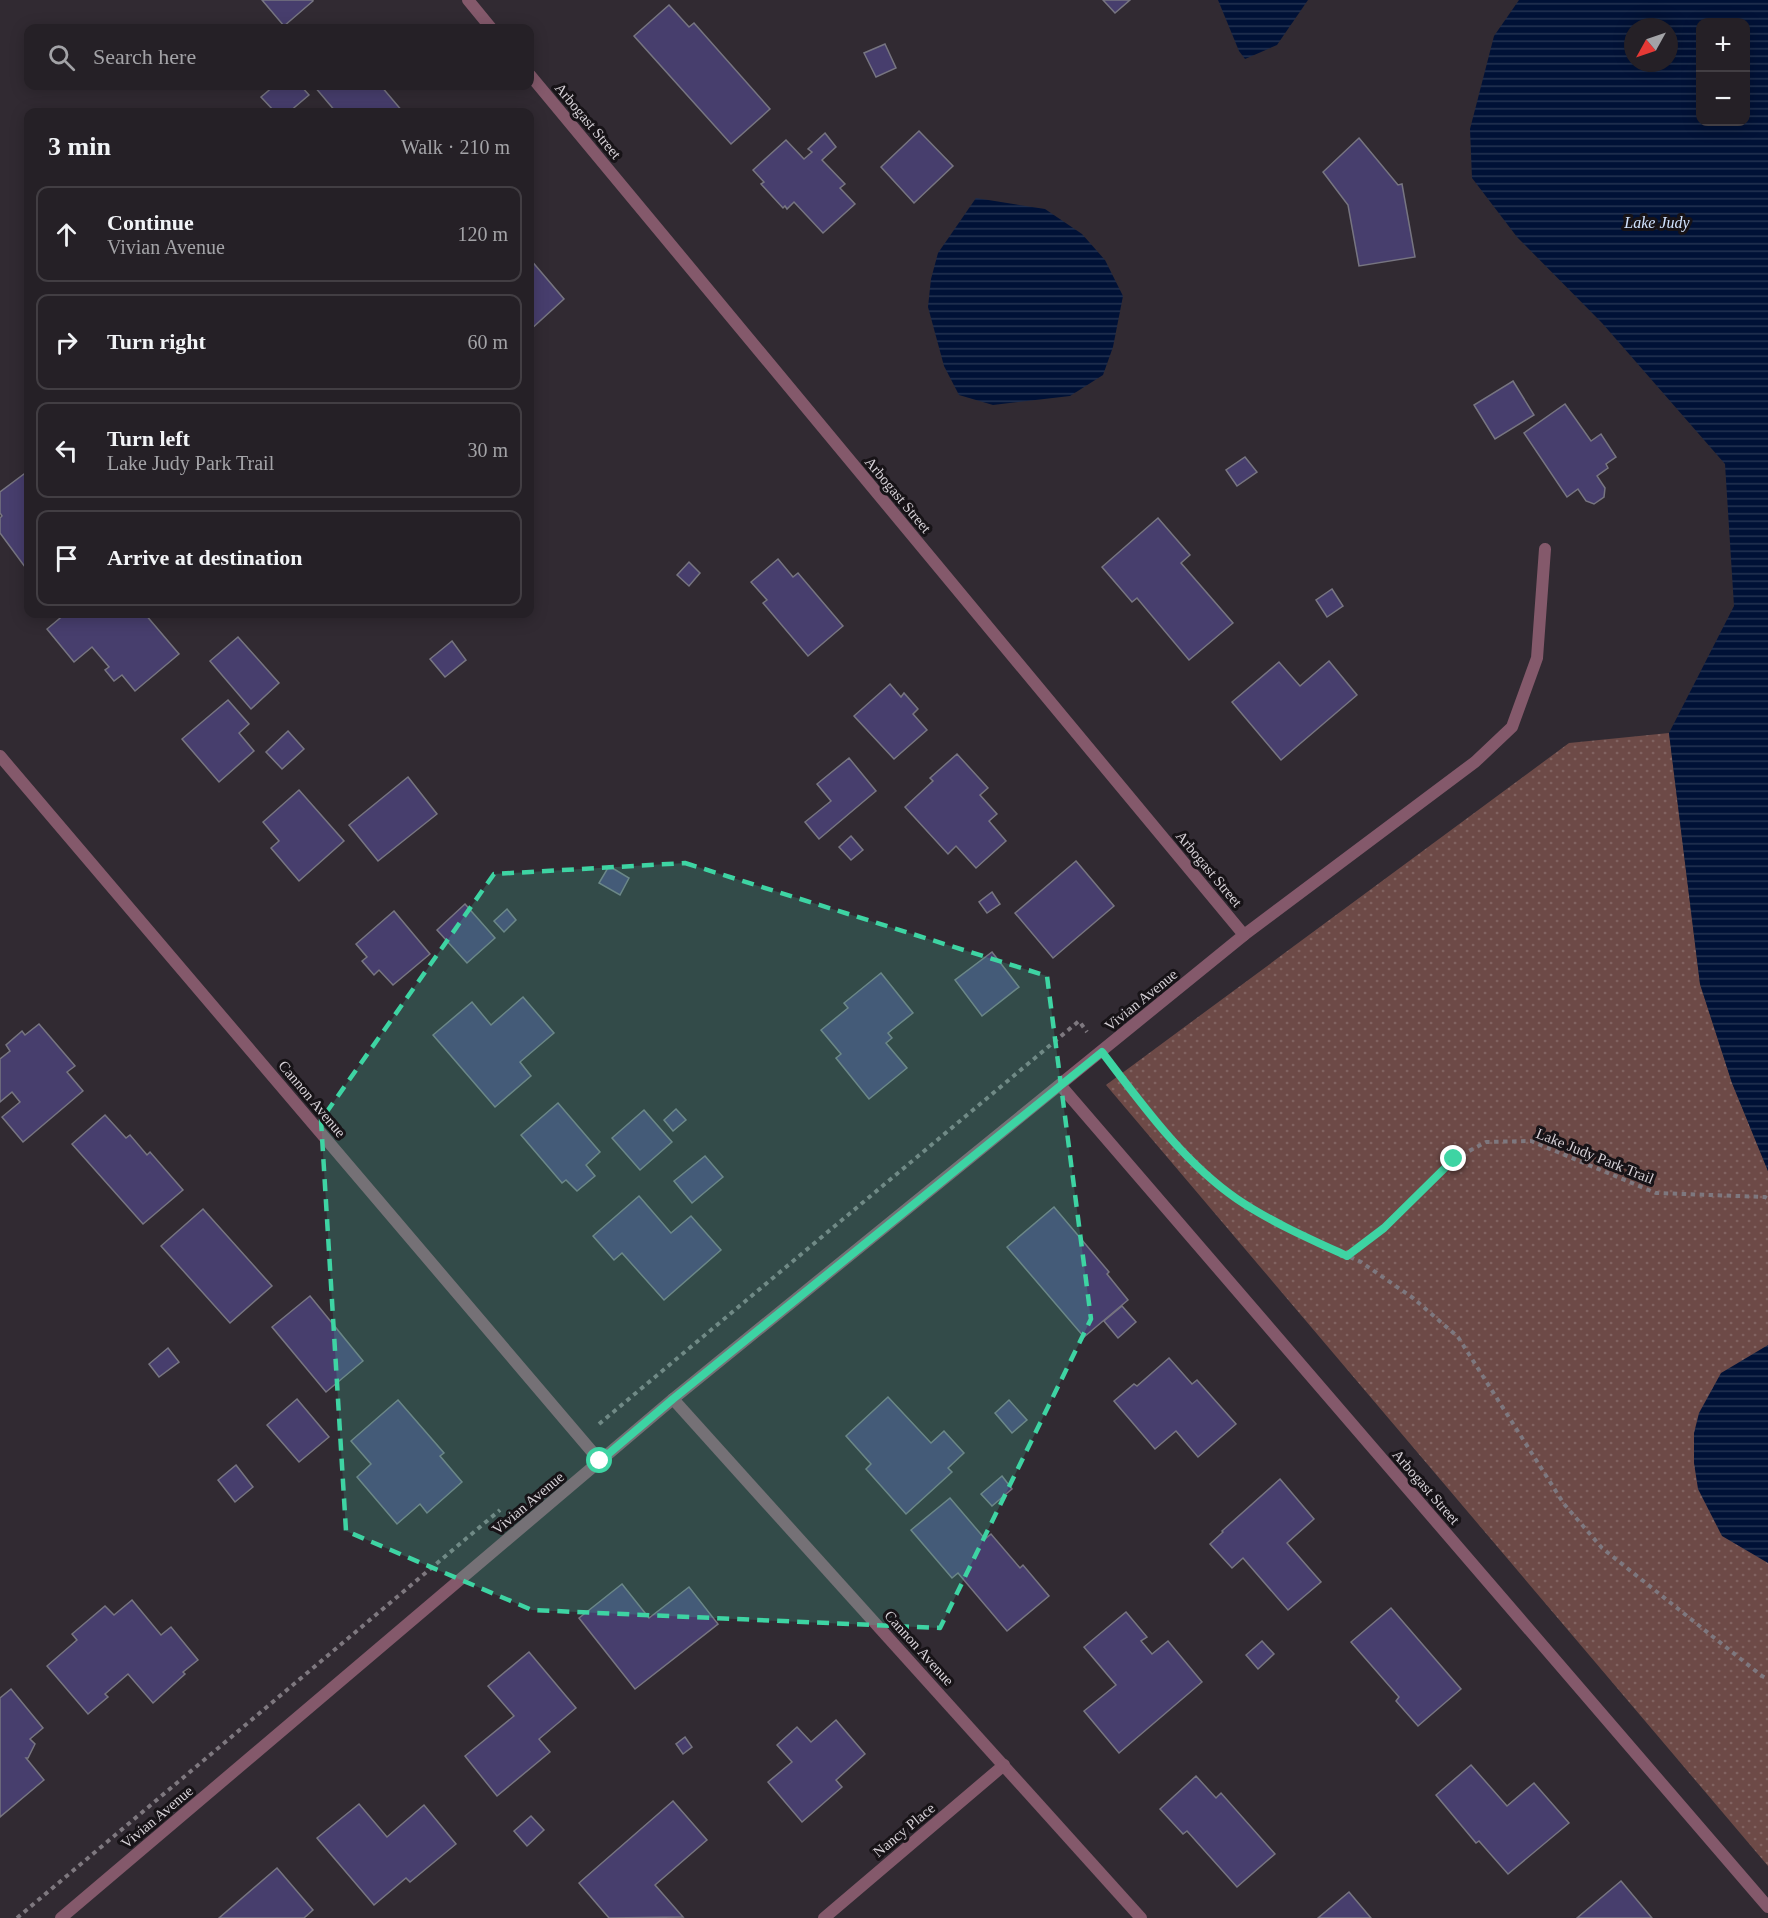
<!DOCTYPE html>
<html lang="en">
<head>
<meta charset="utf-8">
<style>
	body { margin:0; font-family:"Times New Roman",serif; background:#312d32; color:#f1f3f6 }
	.controls { position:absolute; right:18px; top:18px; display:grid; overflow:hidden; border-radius:12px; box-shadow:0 3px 15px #0003 }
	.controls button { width:54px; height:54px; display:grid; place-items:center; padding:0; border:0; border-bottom:2px solid #423e43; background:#252026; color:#f1f3f6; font:30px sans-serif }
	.compass { position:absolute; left:1624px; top:18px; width:54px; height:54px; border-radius:50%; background:#252026; box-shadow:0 3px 15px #0003; rotate:230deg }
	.stop { position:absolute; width:18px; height:18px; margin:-14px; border:4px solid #3ed4a3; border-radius:50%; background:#fff }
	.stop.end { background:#3ed4a3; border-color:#fff; box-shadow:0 2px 6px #0008 }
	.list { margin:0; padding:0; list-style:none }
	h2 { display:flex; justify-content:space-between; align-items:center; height:78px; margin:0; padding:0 24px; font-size:26px }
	h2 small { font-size:20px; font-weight:400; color:#a3a3a7 }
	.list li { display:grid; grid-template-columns:39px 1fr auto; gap:18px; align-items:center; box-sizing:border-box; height:96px; margin:0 12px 12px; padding:0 12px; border:2px solid #423e43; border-radius:12px }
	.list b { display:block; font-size:22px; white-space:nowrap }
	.list p { margin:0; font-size:20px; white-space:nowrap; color:#a3a3a7 }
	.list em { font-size:20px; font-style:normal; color:#a3a3a7 }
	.icon { flex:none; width:33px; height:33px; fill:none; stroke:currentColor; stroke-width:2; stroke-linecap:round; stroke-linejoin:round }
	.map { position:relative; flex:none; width:1768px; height:1918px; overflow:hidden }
	.search { position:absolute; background:#252026; box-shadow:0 3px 15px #0003; left:24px; top:24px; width:510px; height:66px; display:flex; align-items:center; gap:15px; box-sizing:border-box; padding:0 21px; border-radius:12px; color:#a3a3a7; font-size:22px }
	.panel { position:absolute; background:#252026; box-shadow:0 3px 15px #0003; left:24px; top:108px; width:510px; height:510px; border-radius:12px }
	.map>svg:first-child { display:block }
</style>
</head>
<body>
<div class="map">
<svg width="1768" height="1918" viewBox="0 0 1768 1918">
	<defs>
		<pattern id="park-dots" width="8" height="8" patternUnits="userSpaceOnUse" patternTransform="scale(1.5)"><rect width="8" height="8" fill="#6d4a47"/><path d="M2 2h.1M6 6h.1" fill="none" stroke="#816361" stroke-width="1.8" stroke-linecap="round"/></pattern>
		<pattern id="water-rules" width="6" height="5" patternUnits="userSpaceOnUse" patternTransform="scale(1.5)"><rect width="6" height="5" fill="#001136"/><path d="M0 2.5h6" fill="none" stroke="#243352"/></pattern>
	</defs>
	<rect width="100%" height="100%" fill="#312a32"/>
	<polygon fill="url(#park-dots)" points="1669,733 1700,984 1732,1083 1768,1171 1768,1866 1106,1085 1569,743"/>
	<g fill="url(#water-rules)" fill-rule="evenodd">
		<polygon points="1218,0 1308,0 1277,45 1245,59 1239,51"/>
		<path d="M1519 0H1768V1171L1732 1083 1700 984 1669 733 1734 606 1725 464 1602 323 1517 237 1472 178 1470 129 1494 36ZM1700 22H1746V122H1700ZM1633 27H1669V63H1633Z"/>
		<polygon points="976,198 1045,209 1082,234 1105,260 1123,296 1113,347 1103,375 1070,396 993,405 959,395 944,366 928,307 931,279 938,253"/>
		<polygon points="1768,1345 1768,1563 1722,1536 1698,1489 1694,1463 1694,1433 1699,1413 1721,1373"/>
	</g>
	<g fill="#473e6d" stroke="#777581" stroke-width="1.5">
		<polygon points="262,0 313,0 313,1 284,26"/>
		<polygon points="1103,0 1130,0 1115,13"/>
		<polygon points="669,5 689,27 694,23 770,109 731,144 634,36"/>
		<polygon points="885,44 896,68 876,77 864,53"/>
		<polygon points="274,86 301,86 309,95 289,112 275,112 261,97"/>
		<polygon points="314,86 381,86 403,112 336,112"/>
		<polygon points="919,131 953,166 914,203 881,167"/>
		<polygon points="825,133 836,147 822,160 845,184 840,188 855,204 823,233 794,202 787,209 785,206 783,208 761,184 764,182 753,170 786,140 804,159 812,152 808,149"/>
		<polygon points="1359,138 1398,185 1402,184 1415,257 1359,266 1348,205 1323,172"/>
		<polygon points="530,259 564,299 530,330"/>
		<polygon points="1513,381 1534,415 1495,439 1474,405"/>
		<polygon points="1565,404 1591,441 1601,434 1616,457 1606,464 1608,468 1597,476 1605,488 1604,497 1594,504 1586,501 1578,489 1567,497 1524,433"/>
		<polygon points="1245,457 1257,472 1237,486 1226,470"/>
		<polygon points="24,474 28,479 28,571 0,533 0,518 2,516 0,513 0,492"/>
		<polygon points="1158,518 1190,555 1181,563 1233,623 1189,660 1137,598 1132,602 1102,567"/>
		<polygon points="778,559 793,577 798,573 843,626 808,656 763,603 767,600 751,582"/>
		<polygon points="689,562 700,573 689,586 677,575"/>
		<polygon points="1332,589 1343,606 1327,617 1316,600"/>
		<polygon points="65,614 145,614 179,654 135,691 122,675 114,681 105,670 109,667 92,647 74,662 47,629"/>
		<polygon points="238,637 279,683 251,709 210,661"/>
		<polygon points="452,641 466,660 445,677 430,659"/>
		<polygon points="1329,661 1357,695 1281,760 1232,702 1279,662 1300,686"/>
		<polygon points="890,684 901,697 904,693 918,709 913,714 927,730 894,759 854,716"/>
		<polygon points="228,700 249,724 239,733 254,751 219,782 182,739"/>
		<polygon points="288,731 304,749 282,769 266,752"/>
		<polygon points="957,754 988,788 980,795 997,814 989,821 1006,841 976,868 956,846 948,854 905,807 933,781 930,778"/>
		<polygon points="849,758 876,791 819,839 805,822 831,801 817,784"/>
		<polygon points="408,777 437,814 378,861 349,825"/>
		<polygon points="299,790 344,841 299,881 271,848 279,841 263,822"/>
		<polygon points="851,836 863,850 851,860 839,847"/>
		<polygon points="1076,861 1114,906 1053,958 1015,913"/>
		<polygon points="609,866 629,878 620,895 599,883"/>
		<polygon points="992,892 1000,904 987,913 979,902"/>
		<polygon points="465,904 495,938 467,963 437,930"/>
		<polygon points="507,909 516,920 504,932 494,921"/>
		<polygon points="394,911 430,954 393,985 379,970 374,975 362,961 367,957 356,944"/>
		<polygon points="992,952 1019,987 982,1016 955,980"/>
		<polygon points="881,973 913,1013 888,1033 892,1038 886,1043 907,1068 869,1099 836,1058 841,1054 821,1030 848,1008 844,1003"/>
		<polygon points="523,997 554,1033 520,1062 531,1076 495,1107 433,1035 472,1002 491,1025"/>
		<polygon points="39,1024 75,1066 67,1072 83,1091 23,1142 2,1117 20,1102 12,1092 0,1102 0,1059 10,1051 6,1045 22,1031 25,1035"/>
		<polygon points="558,1103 600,1152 586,1165 595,1176 577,1191 566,1180 562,1183 521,1135"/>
		<polygon points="676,1109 686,1120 673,1131 664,1120"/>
		<polygon points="644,1110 672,1142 640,1170 612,1138"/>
		<polygon points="105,1115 126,1138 130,1135 147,1155 150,1152 183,1190 143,1224 72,1144"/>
		<polygon points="705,1156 723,1177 692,1203 674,1181"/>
		<polygon points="639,1196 671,1233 691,1216 721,1250 664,1300 622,1253 614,1260 593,1236"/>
		<polygon points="1054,1207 1109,1272 1107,1274 1128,1300 1084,1337 1007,1247"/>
		<polygon points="203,1209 272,1286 230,1323 161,1246"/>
		<polygon points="310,1296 363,1361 326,1392 272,1327"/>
		<polygon points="1122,1306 1136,1322 1118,1338 1104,1321"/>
		<polygon points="168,1348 179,1362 159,1377 149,1364"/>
		<polygon points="1169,1358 1192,1384 1197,1380 1236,1424 1198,1457 1176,1431 1155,1449 1114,1401 1134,1384 1137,1386"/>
		<polygon points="888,1397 931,1443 944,1431 964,1453 948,1468 952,1472 906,1514 866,1469 871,1464 846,1436"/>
		<polygon points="297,1399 329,1437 299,1462 267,1425"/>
		<polygon points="398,1400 444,1453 440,1456 462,1482 427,1513 420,1504 397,1524 357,1477 371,1464 351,1441"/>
		<polygon points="1009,1400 1027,1420 1012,1433 995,1413"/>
		<polygon points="236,1465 253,1487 235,1502 218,1480"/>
		<polygon points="1002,1476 1012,1489 992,1506 981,1494"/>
		<polygon points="1280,1479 1314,1519 1287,1543 1321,1582 1288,1610 1243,1558 1232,1568 1210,1544 1223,1532 1222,1531"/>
		<polygon points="950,1498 985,1539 991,1534 1020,1568 1023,1565 1049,1596 1007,1631 958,1573 952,1578 911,1530"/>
		<polygon points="622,1584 649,1618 689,1587 718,1624 635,1689 579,1618"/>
		<polygon points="132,1600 161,1635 171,1627 198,1660 183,1672 185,1674 153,1703 128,1674 105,1694 108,1697 88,1714 47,1666 77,1640 72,1634 105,1606 114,1615"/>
		<polygon points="1391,1608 1461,1689 1418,1726 1396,1701 1399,1697 1351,1642"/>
		<polygon points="1126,1612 1147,1637 1141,1641 1152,1654 1168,1641 1202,1682 1119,1753 1084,1711 1116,1685 1084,1647"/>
		<polygon points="1262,1641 1274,1654 1258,1669 1246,1655"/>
		<polygon points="529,1652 576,1708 539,1739 550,1752 497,1796 465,1756 514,1716 488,1686"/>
		<polygon points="11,1689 43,1728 30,1739 35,1744 28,1758 26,1758 44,1780 0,1817 0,1698"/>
		<polygon points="836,1720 865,1754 836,1780 842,1787 802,1822 768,1782 792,1762 777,1745 797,1727 811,1742"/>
		<polygon points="685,1737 692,1747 683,1754 676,1744"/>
		<polygon points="1471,1765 1507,1806 1534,1783 1569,1823 1508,1874 1479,1841 1476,1843 1436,1795"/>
		<polygon points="1196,1776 1216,1798 1221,1793 1275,1854 1237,1887 1187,1831 1183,1834 1160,1809"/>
		<polygon points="673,1801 707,1840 655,1885 683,1917 609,1918 579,1883"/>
		<polygon points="359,1804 387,1837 424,1805 456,1844 410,1882 406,1878 374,1905 317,1838"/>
		<polygon points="531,1816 544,1830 527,1846 514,1831"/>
		<polygon points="277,1868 313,1910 304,1918 219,1918"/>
		<polygon points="1621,1881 1652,1918 1577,1918"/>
		<polygon points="1349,1892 1371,1918 1318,1918"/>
	</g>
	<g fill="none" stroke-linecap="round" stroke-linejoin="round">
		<g stroke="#7e787f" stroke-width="4" stroke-dasharray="4.5 4.5" stroke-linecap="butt">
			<polyline points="1115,1069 1154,1119 1211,1179 1238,1200 1297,1233 1361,1262 1413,1298 1458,1337 1564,1504 1602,1548 1762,1676 1768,1679"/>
			<polyline points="1347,1256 1384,1228 1454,1159 1486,1142 1531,1141 1656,1193 1765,1197 1768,1199"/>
			<polyline points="599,1424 1079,1021 1087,1032"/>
			<polyline points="17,1918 500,1510"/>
		</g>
		<polyline stroke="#84596b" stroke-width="12" points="1244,935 1475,762 1512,727 1537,658 1545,549"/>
		<g stroke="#84596b" stroke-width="12">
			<polyline points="468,0 491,28"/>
			<polyline points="0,756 600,1461"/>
			<polyline points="1061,1086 1768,1907"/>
			<polyline points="673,1399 1141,1918"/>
			<polyline points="61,1918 673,1399 1244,935 530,75"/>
			<polyline points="824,1918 1004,1765"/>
		</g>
	</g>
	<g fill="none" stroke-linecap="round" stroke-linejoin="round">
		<path stroke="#3ed4a3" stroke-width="8" d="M600 1461 673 1399 1102 1052C1141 1103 1183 1162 1237 1199 1271 1222 1310 1239 1347 1256L1384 1228 1454 1159"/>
	</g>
	<path fill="#3ed4a3" fill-opacity="0.2" stroke="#3ed4a3" stroke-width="4.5" stroke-dasharray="12 8" stroke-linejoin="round" d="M685 863 1047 976 1091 1319 940 1628 532 1610 346 1531 321 1120 494 874Z"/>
	<g text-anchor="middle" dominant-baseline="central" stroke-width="6" stroke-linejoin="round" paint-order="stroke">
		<g font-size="15" fill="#d6d1d7" stroke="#171317">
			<text transform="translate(588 121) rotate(50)">Arbogast Street</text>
			<text transform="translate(898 495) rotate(50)">Arbogast Street</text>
			<text transform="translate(1209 869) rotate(50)">Arbogast Street</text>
			<text transform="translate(1141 1000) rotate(-39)">Vivian Avenue</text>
			<text transform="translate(312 1099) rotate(50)">Cannon Avenue</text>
			<text transform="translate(1595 1156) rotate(22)">Lake Judy Park Trail</text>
			<text transform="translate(1426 1487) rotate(49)">Arbogast Street</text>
			<text transform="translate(528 1503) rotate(-40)">Vivian Avenue</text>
			<text transform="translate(919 1648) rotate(48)">Cannon Avenue</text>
			<text transform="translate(157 1817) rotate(-40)">Vivian Avenue</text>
			<text transform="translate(904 1830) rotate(-40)">Nancy Place</text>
		</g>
		<g font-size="16" font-style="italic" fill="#d0e2fe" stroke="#171317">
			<text x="1657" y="222">Lake Judy</text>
		</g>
	</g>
</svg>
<div class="controls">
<button>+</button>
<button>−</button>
</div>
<svg class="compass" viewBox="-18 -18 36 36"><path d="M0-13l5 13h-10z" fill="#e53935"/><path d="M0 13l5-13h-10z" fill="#a3a3a7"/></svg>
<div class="stop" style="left:600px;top:1461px"></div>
<div class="stop end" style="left:1454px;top:1159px"></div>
<div class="search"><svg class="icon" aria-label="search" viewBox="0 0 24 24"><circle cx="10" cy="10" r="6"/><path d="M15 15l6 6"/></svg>Search here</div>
<section class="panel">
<h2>3 min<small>Walk · 210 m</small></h2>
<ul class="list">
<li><svg class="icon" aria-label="ahead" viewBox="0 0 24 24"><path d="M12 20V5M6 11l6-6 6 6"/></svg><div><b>Continue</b><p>Vivian Avenue</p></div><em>120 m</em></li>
<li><svg class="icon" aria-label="right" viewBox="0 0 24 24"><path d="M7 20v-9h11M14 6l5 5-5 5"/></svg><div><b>Turn right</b></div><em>60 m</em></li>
<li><svg class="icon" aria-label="left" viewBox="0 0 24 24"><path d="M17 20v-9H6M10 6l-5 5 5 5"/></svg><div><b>Turn left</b><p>Lake Judy Park Trail</p></div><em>30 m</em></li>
<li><svg class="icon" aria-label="arrive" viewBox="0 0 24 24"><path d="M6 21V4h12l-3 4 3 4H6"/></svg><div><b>Arrive at destination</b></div></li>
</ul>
</section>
</div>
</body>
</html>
